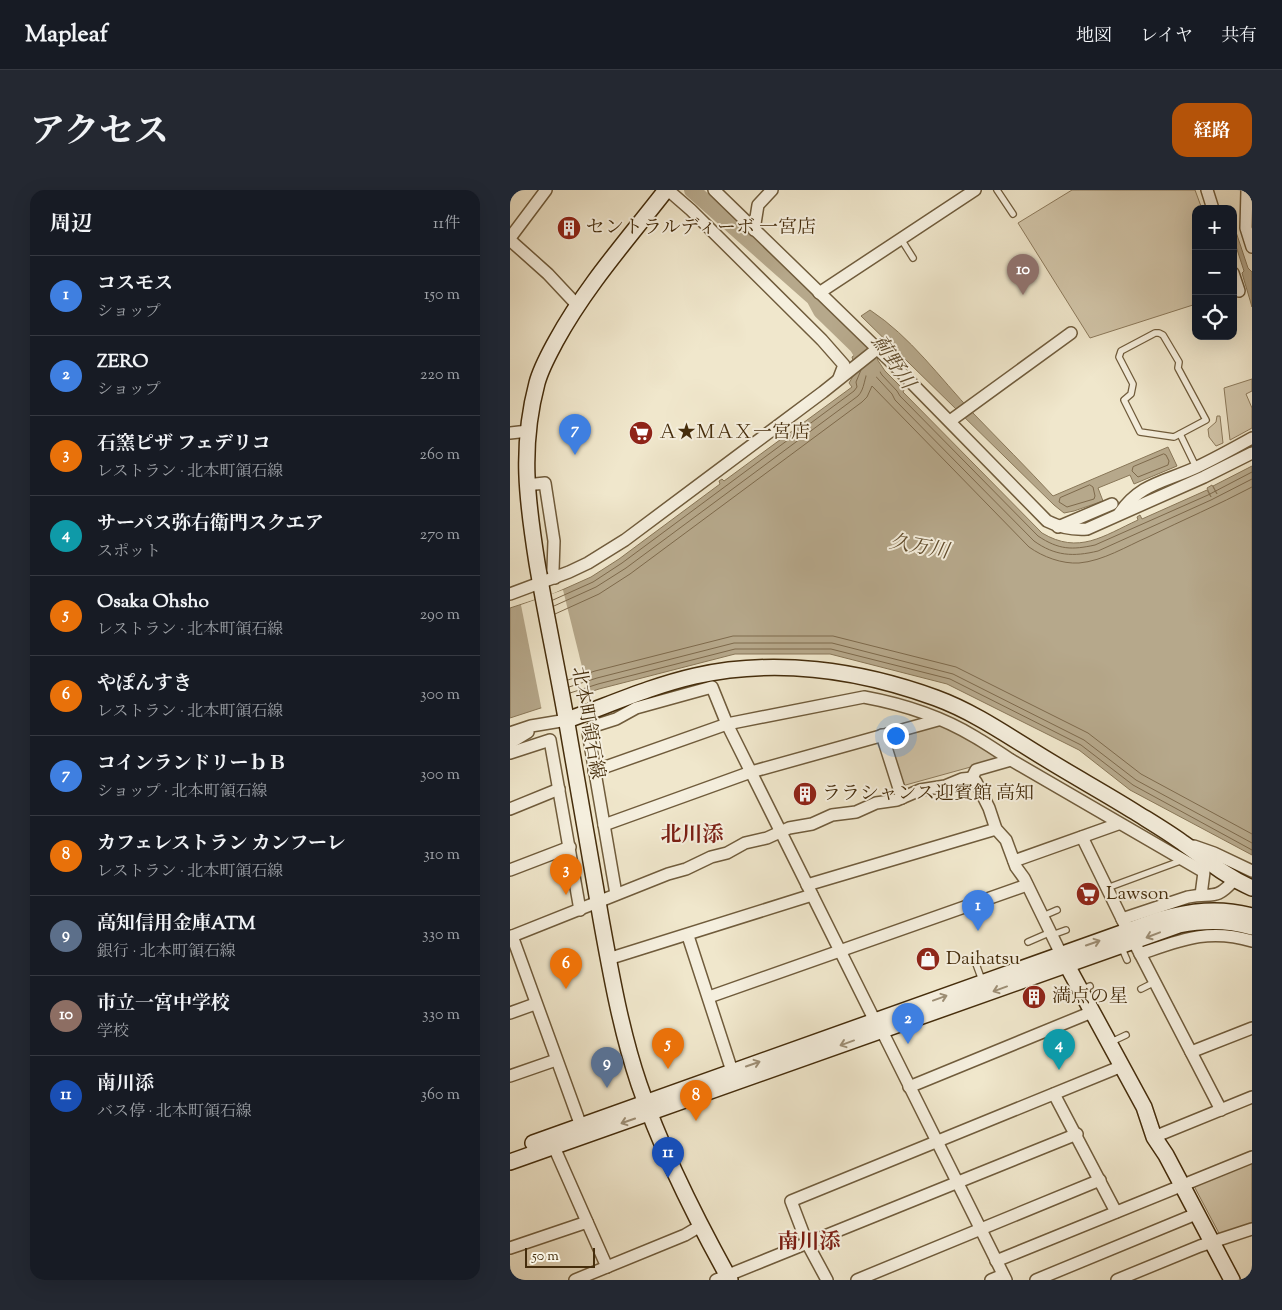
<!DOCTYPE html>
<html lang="ja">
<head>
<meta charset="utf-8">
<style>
	body { margin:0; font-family:"Sorts Mill Goudy","Noto Serif JP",serif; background:#242831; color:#f1f3f6 }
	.controls { position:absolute; right:15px; top:15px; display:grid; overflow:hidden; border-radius:10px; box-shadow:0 5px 20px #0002 }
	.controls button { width:45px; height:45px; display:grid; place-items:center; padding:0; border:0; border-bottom:1px solid #363941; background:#171b24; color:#f1f3f6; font:25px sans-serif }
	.scale { position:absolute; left:15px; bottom:12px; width:70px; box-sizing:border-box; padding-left:5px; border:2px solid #452d0c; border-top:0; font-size:14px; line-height:18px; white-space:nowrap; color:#452d0c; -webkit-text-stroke:4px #f5efde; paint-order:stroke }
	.you { position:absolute; left:385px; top:545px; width:18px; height:18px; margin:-12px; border:4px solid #fff; border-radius:50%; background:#1a73e8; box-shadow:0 0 0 8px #1a73e833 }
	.badge { display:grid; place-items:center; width:32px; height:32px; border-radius:50%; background:#b45309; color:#fff; font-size:16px; font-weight:700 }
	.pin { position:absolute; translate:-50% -41px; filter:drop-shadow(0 1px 2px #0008) }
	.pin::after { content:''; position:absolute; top:26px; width:18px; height:15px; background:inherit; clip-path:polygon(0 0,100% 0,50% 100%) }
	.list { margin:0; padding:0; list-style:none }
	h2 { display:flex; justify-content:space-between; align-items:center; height:65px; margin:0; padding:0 20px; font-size:21px }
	h2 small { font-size:16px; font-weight:400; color:#9ea1a6 }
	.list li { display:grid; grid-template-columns:32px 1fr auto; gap:15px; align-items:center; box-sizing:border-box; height:80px; padding:0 20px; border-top:1px solid #363941 }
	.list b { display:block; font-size:19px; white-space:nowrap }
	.list p { margin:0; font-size:16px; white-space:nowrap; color:#9ea1a6 }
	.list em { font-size:16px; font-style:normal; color:#9ea1a6 }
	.icon { flex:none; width:28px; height:28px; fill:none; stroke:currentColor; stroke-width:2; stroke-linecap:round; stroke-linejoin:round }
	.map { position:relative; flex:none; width:742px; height:1090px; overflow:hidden; border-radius:15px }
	header { display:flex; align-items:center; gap:30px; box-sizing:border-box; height:70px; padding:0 25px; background:#171b24; border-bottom:1px solid #363941 }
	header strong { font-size:24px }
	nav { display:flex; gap:28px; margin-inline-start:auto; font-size:18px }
	.intro { display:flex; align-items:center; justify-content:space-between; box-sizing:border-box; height:120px; padding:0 30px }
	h1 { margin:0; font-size:35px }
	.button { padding:12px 22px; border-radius:15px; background:#b45309; color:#fff; font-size:18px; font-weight:700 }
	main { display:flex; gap:30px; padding:0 30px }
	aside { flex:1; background:#171b24; border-radius:15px; box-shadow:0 5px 20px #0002 }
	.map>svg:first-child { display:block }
</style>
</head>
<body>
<header>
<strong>Mapleaf</strong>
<nav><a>地図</a><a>レイヤ</a><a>共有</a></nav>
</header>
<div class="intro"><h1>アクセス</h1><a class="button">経路</a></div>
<main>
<aside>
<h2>周辺<small>11件</small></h2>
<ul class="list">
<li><span class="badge" style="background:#3f7fe0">1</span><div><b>コスモス</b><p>ショップ</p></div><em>150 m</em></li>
<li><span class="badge" style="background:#3f7fe0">2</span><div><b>ZERO</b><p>ショップ</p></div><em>220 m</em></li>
<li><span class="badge" style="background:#e8710a">3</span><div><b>石窯ピザ フェデリコ</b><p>レストラン · 北本町領石線</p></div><em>260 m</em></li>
<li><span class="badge" style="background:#0f9aa8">4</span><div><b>サーパス弥右衛門スクエア</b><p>スポット</p></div><em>270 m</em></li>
<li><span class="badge" style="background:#e8710a">5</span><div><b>Osaka Ohsho</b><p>レストラン · 北本町領石線</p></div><em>290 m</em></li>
<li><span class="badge" style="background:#e8710a">6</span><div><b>やぽんすき</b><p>レストラン · 北本町領石線</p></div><em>300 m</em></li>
<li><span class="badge" style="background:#3f7fe0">7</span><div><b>コインランドリーｂＢ</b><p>ショップ · 北本町領石線</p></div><em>300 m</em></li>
<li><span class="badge" style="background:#e8710a">8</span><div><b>カフェレストラン カンフーレ</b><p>レストラン · 北本町領石線</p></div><em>310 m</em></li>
<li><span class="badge" style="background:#5c6f8a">9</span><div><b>高知信用金庫ATM</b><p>銀行 · 北本町領石線</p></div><em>330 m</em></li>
<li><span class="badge" style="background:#8d6e63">10</span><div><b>市立一宮中学校</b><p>学校</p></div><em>330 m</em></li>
<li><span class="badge" style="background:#1a4fb4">11</span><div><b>南川添</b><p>バス停 · 北本町領石線</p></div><em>360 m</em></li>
</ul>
</aside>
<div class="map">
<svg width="742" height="1090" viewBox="0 0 742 1090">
	<rect width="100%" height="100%" fill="#f0e7cc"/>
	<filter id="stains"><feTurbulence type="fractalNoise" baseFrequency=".004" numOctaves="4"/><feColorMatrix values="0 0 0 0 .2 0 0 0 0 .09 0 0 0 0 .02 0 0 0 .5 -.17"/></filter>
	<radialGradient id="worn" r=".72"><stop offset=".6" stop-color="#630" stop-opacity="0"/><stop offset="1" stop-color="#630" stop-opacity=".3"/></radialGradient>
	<g fill="#d3c7ab" stroke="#8c7a5c">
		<polygon points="562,0 685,0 692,19 686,19 686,114 580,148 508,33"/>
		<polygon points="742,189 742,201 736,204 742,218 742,238 720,250 714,198"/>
		<polygon points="707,226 710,226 713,253 706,256 699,247 698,239 706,232"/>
		<polygon points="431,534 487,566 486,570 392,596 379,551 382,547"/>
		<polygon points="742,972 742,1034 711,1047 684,996"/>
	</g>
	<g fill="#b6a88b" stroke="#897758">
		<polygon points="723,33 738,78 742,82 742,117 732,83 734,81 723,47"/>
		<path d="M360 120C401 147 429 187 463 223 490 251 517 278 543 306L658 257 667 276 624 294 620 285 588 298 593 311 564 321 554 323 544 315 351 126Z"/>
		<path d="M355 157 369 167 367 169 375 181 394 200 393 202 532 343C569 365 593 346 628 330L627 327 630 325 632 329 697 300 701 307 697 298 702 295 707 304 703 296 742 276V665L620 600 569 560 437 494 320 464H225L89 499 0 528V418L43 404 81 387 109 369 210 294 209 291 212 289 214 291 342 197 339 193 346 181 342 167Z"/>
	</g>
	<polygon fill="#f0e7cc" points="53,400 79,505 32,521 11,415"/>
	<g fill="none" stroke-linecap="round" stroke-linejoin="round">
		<g stroke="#7e6a4c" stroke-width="1">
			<path d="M363 171 372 185 387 201 390 206 528 346C549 360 562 360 585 355L698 305 742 282"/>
			<polygon points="654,264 656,265 659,271 658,275 628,287 622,281 623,277"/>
			<polygon points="580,295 583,297 585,306 584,309 557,317 549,312 550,308"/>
			<polyline points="43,410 83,392 112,373 344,201 347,197 346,192 351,180"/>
			<path d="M44 416 86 397 116 378 348 206C355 199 354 187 359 179L382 204 385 210 524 351C545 366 563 367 588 361L701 310 742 289"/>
			<path d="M45 424 89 404 120 384 352 212 357 207 362 196 519 357C533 367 552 374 569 373 593 371 617 356 638 347 673 330 708 315 742 297"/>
			<polyline points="58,490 85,481 223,446 323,446 446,477 578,543 631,584 742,644"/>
			<polyline points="59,497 87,488 224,453 322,453 443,484 574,550 626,590 742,653"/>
			<polyline points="60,503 88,494 225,459 321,459 440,489 571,555 623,595 742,660"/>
		</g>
		<polyline stroke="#b6a88b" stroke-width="16" points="182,0 304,108 311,121 347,156 362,180"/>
		<g stroke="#705c3c" stroke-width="8">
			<g id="lane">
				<polyline points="487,0 503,24"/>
				<polyline points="391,49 403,68"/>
				<polygon points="645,143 649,143 653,145 669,172 668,178 696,230 664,247 630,242 614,210 621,204 623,194 609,167 611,161"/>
				<polyline points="670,244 686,277"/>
				<polyline points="597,698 673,670"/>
				<polyline points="533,726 547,720"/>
				<polyline points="542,745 556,740"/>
				<polyline points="518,752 541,742"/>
				<polyline points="611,756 617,770"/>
				<polyline points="466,774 473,793"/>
				<polyline points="631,799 645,792"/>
				<polyline points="571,800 580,796"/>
				<polyline points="599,853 616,845"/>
			</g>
		</g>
		<g stroke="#705c3c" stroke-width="14">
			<g id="street">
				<polyline points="158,0 181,20 312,150 334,175 329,188"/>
				<path d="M204 0 382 173 537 331C551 338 562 340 577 339L694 287 742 263"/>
				<polyline points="697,0 703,19"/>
				<polyline points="737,0 736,38 742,57"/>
				<polyline points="244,40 248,15 262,0"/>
				<polyline points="0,48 36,0"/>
				<polyline points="0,50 38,84 68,116"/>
				<polyline points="723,83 729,101"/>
				<polyline points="309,103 465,0"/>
				<polyline points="440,231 561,143"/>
				<polyline points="0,243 18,241"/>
				<polyline points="16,295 35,293 44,351 43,380 45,388"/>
				<path d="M609 324C630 293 655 292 687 277 706 268 724 258 742 248"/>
				<polyline points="548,337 602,314"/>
				<polyline points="0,404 59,382 78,373 115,350 313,202 367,159"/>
				<polyline points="0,543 21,536 57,530"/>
				<polyline points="372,545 392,608"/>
				<polyline points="0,553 18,542"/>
				<polyline points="0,563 40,550 70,720"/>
				<path d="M84 581 217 534 354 507C392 514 432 527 465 547 477 554 489 562 501 570"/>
				<polyline points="462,588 466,580 501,570 694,682 691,705"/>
				<polyline points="0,619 49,599"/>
				<polyline points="94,635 241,582 428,530"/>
				<polyline points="572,647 615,735"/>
				<polyline points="684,656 704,663 742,681"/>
				<polyline points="504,671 608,634"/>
				<polyline points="0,680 60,657"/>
				<polyline points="297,695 486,639"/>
				<polyline points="106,704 78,542 84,536 106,529 126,518 202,497 217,534 365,831"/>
				<path d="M612 729 678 707C702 702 705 712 724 690"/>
				<polyline points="2,746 71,936"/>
				<polyline points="178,746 222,881"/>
				<polyline points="0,747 158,684 176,679 201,667 217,663 235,653 257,648 279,638 302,634 322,625 346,622 366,613 387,610 410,600 435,596 452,589 462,588 466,592 479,618 486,639 496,650 506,677 514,688 551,764"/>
				<polyline points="624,752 711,920"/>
				<path d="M630 764C671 750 698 738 742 751"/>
				<polyline points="98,769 302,705"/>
				<polyline points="199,807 517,695"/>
				<polyline points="0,823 25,814"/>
				<polyline points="372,841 496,1090"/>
				<polyline points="681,862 742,838"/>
				<polyline points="0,886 46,870"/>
				<polyline points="399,897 582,822"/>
				<polyline points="544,904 606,1022"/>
				<polyline points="644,947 742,907"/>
				<polyline points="44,957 97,1077"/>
				<polyline points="0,1058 77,1032"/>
				<polyline points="486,1071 742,967"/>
				<polyline points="65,1090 175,1045 192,1035"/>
				<polyline points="206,1090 567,944"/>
				<polyline points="317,1090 297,1053 281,1011 612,876"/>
				<polyline points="347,1090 590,990"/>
				<polyline points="481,1090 493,1085"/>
				<polyline points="526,1090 686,1024"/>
				<polyline points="607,1090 690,1056 742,1039"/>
			</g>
		</g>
		<g stroke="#452d0c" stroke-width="18">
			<g id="secondary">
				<path d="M156 0C118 49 76 96 46 151 39 164 31 178 27 193 10 257 17 310 27 373 37 432 50 491 60 551 70 610 81 670 91 729 101 784 111 841 129 894 152 962 185 1027 220 1090"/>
				<path d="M57 530C99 515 141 496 185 486 265 468 349 480 426 508 467 523 504 550 541 572 569 589 598 605 625 622 641 632 658 642 673 653 696 669 716 687 742 698"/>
				<polyline points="553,768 634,917 644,947 656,965 722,1090"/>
				<path d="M23 953 648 730C680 721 709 717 742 726"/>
				<path d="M0 972 669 735C694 730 718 730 742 737"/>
			</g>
		</g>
		<use href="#lane" stroke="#f5efde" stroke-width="5.5"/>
		<use href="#street" stroke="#f5efde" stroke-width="11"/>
		<use href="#secondary" stroke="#f5efde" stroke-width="15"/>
	</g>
	<defs><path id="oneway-shaft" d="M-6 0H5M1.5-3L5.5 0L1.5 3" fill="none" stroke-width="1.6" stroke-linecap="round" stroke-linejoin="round" transform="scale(1.25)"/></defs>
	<g stroke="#9d8e75">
		<use href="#oneway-shaft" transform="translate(643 745) rotate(159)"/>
		<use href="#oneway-shaft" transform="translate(583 753) rotate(-19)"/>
		<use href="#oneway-shaft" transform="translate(490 799) rotate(160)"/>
		<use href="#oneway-shaft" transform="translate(430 808) rotate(-20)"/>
		<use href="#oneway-shaft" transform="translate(337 853) rotate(160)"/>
		<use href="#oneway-shaft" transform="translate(243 874) rotate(-19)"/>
		<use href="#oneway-shaft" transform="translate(118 931) rotate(161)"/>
	</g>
	<defs>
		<g id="building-disc" transform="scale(1.25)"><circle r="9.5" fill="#8f2418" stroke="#f5efde"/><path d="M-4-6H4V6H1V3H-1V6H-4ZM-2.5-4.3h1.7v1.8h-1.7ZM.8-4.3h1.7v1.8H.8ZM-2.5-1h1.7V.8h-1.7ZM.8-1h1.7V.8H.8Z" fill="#fff"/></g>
		<g id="supermarket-disc" transform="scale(1.25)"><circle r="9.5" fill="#8f2418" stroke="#f5efde"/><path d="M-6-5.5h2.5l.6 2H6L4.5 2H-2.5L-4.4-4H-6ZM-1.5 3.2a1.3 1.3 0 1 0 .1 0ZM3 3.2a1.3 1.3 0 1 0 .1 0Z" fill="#fff"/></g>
		<g id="shop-disc" transform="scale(1.25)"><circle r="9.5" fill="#8f2418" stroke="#f5efde"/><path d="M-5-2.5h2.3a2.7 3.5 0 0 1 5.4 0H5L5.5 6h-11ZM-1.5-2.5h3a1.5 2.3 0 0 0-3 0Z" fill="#fff"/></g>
	</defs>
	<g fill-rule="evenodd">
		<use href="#building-disc" x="59" y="38"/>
		<use href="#supermarket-disc" x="131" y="243"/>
		<use href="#building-disc" x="295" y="604"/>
		<use href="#supermarket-disc" x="578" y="704"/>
		<use href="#shop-disc" x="418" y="769"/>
		<use href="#building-disc" x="524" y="807"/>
	</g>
	<g text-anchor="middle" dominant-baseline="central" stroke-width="4" stroke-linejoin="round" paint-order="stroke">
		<g font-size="19" fill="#452d0c" stroke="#f5efde" text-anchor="start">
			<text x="76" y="38">セントラルディーボ 一宮店</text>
			<text x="148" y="243">Ａ★ＭＡＸ一宮店</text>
			<text x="312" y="604">ララシャンス迎賓館 高知</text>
			<text x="596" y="704">Lawson</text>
			<text x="436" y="769">Daihatsu</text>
			<text x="542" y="807">満点の星</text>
		</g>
		<g font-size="19" fill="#452d0c" stroke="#f5efde">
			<text transform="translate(77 533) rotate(80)">北本町領石線</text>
		</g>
		<g font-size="20" font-style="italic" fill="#614c2c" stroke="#f5efde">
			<text transform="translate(382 173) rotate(56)">薊野川</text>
			<text transform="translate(409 358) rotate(10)">久万川</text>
		</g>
		<g font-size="21" font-weight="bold" fill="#7a1f14" stroke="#f5efde">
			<text x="182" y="646">北川添</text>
			<text x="299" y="1053">南川添</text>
		</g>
	</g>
	<rect width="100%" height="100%" filter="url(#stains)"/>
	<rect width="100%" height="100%" fill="url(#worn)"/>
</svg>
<div class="controls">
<button>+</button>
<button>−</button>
<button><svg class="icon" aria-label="locate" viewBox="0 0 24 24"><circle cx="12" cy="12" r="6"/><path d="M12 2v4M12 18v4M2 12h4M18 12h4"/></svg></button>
</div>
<div class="scale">50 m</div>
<div class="you"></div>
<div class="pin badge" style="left:468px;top:741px;background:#3f7fe0">1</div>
<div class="pin badge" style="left:398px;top:854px;background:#3f7fe0">2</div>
<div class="pin badge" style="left:56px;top:705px;background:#e8710a">3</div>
<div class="pin badge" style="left:549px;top:880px;background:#0f9aa8">4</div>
<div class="pin badge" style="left:158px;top:879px;background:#e8710a">5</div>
<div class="pin badge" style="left:56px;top:799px;background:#e8710a">6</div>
<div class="pin badge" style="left:65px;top:265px;background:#3f7fe0">7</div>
<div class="pin badge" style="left:186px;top:931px;background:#e8710a">8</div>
<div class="pin badge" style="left:97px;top:898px;background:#5c6f8a">9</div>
<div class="pin badge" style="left:513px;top:105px;background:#8d6e63">10</div>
<div class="pin badge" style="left:158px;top:988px;background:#1a4fb4">11</div>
</div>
</main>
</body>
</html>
